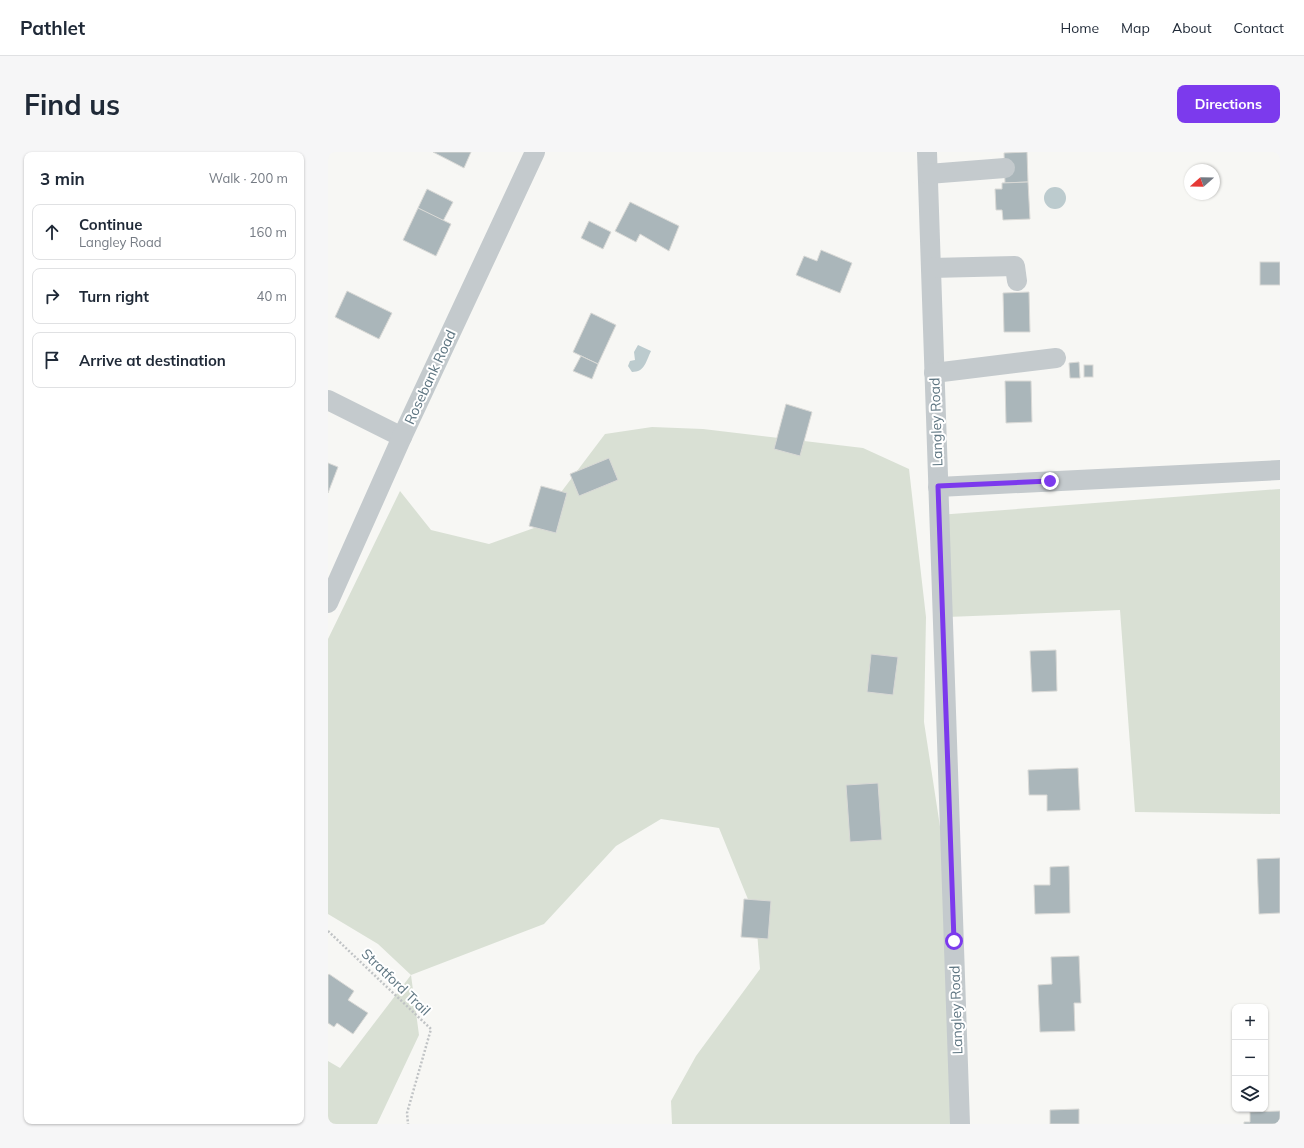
<!DOCTYPE html>
<html lang="en">
<head>
<meta charset="utf-8">
<style>
	body { margin:0; font-family:Mulish,sans-serif; background:#f6f6f7; color:#1f2937 }
	.controls { position:absolute; right:12px; bottom:12px; display:grid; overflow:hidden; border-radius:8px; box-shadow:0 1px 3px #0004 }
	.controls button { width:36px; height:36px; display:grid; place-items:center; padding:0; border:0; border-bottom:1px solid #e0e1e3; background:#fff; color:#1f2937; font:20px sans-serif }
	.compass { position:absolute; left:856px; top:12px; width:36px; height:36px; border-radius:50%; background:#fff; box-shadow:0 1px 3px #0004; rotate:250deg }
	.stop { position:absolute; width:12px; height:12px; margin:-9px; border:3px solid #7c3aed; border-radius:50%; background:#fff }
	.stop.end { background:#7c3aed; border-color:#fff; box-shadow:0 1px 4px #0008 }
	.list { margin:0; padding:0; list-style:none }
	h2 { display:flex; justify-content:space-between; align-items:center; height:52px; margin:0; padding:0 16px; font-size:17px }
	h2 small { font-size:13px; font-weight:400; color:#747a83 }
	.list li { display:grid; grid-template-columns:26px 1fr auto; gap:12px; align-items:center; box-sizing:border-box; height:56px; margin:0 8px 8px; padding:0 8px; border:1px solid #e0e1e3; border-radius:8px }
	.list b { display:block; font-size:15px; white-space:nowrap }
	.list p { margin:0; font-size:13px; white-space:nowrap; color:#747a83 }
	.list em { font-size:13px; font-style:normal; color:#747a83 }
	.icon { flex:none; width:22px; height:22px; fill:none; stroke:currentColor; stroke-width:2; stroke-linecap:round; stroke-linejoin:round }
	.map { position:relative; flex:none; width:952px; height:972px; overflow:hidden; border-radius:8px }
	header { display:flex; align-items:center; gap:24px; box-sizing:border-box; height:56px; padding:0 20px; background:#fff; border-bottom:1px solid #e0e1e3 }
	header strong { font-size:19px }
	nav { display:flex; gap:22px; margin-inline-start:auto; font-size:14px }
	.intro { display:flex; align-items:center; justify-content:space-between; box-sizing:border-box; height:96px; padding:0 24px }
	h1 { margin:0; font-size:28px }
	.button { padding:10px 18px; border-radius:8px; background:#7c3aed; color:#fff; font-size:14px; font-weight:700 }
	main { display:flex; gap:24px; padding:0 24px }
	aside { flex:1; background:#fff; border-radius:8px; box-shadow:0 1px 3px #0004 }
	.map>svg:first-child { display:block }
</style>
</head>
<body>
<header>
<strong>Pathlet</strong>
<nav><a>Home</a><a>Map</a><a>About</a><a>Contact</a></nav>
</header>
<div class="intro"><h1>Find us</h1><a class="button">Directions</a></div>
<main>
<aside>
<h2>3 min<small>Walk · 200 m</small></h2>
<ul class="list">
<li><svg class="icon" aria-label="ahead" viewBox="0 0 24 24"><path d="M12 20V5M6 11l6-6 6 6"/></svg><div><b>Continue</b><p>Langley Road</p></div><em>160 m</em></li>
<li><svg class="icon" aria-label="right" viewBox="0 0 24 24"><path d="M7 20v-9h11M14 6l5 5-5 5"/></svg><div><b>Turn right</b></div><em>40 m</em></li>
<li><svg class="icon" aria-label="arrive" viewBox="0 0 24 24"><path d="M6 21V4h12l-3 4 3 4H6"/></svg><div><b>Arrive at destination</b></div></li>
</ul>
</aside>
<div class="map">
<svg width="952" height="972" viewBox="0 0 952 972">
	<rect width="100%" height="100%" fill="#f7f7f4"/>
	<g fill="#d9e0d4">
		<polygon points="324,275 375,277 535,296 581,317 598,465 596,570 626,766 629,972 344,972 343,949 368,904 432,817 428,767 391,676 333,667 288,694 216,772 83,823 91,883 49,972 0,972 0,909 12,916 83,823 50,792 0,762 0,487 72,339 103,378 161,392 206,376 277,282"/>
		<polygon points="952,337 952,662 807,660 792,458 619,465 610,363"/>
	</g>
	<g fill="#bccbce">
		<circle cx="727" cy="46" r="11"/>
		<path d="M310 193 323 199C318 209 317 220 304 220L300 214 302 209 307 208 306 200Z"/>
	</g>
	<g fill="#aab6ba" stroke="#d9d9d6">
		<polygon points="105,0 143,0 136,16"/>
		<polygon points="699,0 700,30 677,31 676,1"/>
		<polygon points="700,30 702,67 675,68 674,58 668,58 667,37 674,37 674,31"/>
		<polygon points="99,37 125,50 115,69 90,56"/>
		<polygon points="302,50 351,74 341,99 312,82 308,90 287,79"/>
		<polygon points="90,56 123,72 108,104 75,88"/>
		<polygon points="261,69 283,80 275,97 253,86"/>
		<polygon points="493,98 524,111 512,141 468,123 476,104 489,109"/>
		<rect x="932" y="110" width="20" height="23"/>
		<polygon points="19,139 64,161 51,187 7,165"/>
		<polygon points="701,140 702,180 676,180 675,141"/>
		<polygon points="263,161 288,173 270,212 245,200"/>
		<polygon points="253,204 270,212 264,227 245,219"/>
		<polygon points="751,210 752,226 742,226 741,211"/>
		<rect x="756" y="213" width="9" height="12"/>
		<polygon points="677,229 703,229 704,270 678,271"/>
		<polygon points="458,252 484,260 472,304 446,297"/>
		<polygon points="281,306 290,328 251,344 242,322"/>
		<polygon points="0,311 10,315 0,341"/>
		<polygon points="213,334 239,341 228,381 201,374"/>
		<polygon points="728,498 729,539 704,540 702,499"/>
		<polygon points="543,502 570,505 565,543 539,540"/>
		<polygon points="750,616 752,658 719,659 719,643 701,643 700,618"/>
		<polygon points="550,631 554,688 522,690 518,633"/>
		<polygon points="952,706 952,761 931,762 929,707"/>
		<polygon points="741,714 742,761 707,762 706,733 722,733 722,715"/>
		<polygon points="416,747 443,749 440,787 413,785"/>
		<polygon points="751,804 753,851 746,851 747,879 712,880 710,833 724,832 723,805"/>
		<polygon points="1,822 26,839 20,848 40,861 25,882 9,871 6,875 0,871 0,823"/>
		<polygon points="751,957 751,972 722,972 722,958"/>
		<polygon points="952,959 952,972 916,972 916,970 922,970 922,960"/>
	</g>
	<g fill="none" stroke-linecap="round" stroke-linejoin="round">
		<polyline stroke="#c0c3c5" stroke-width="2.5" stroke-dasharray="2 2" stroke-linecap="butt" points="0,779 103,877 79,961 80,972"/>
		<g stroke="#c4cacd" stroke-width="20">
			<polyline points="599,0 632,972"/>
			<polyline points="600,22 677,16"/>
			<polyline points="603,116 687,114 689,129"/>
			<polyline points="606,221 728,206"/>
			<polyline points="0,248 74,285"/>
			<polyline points="610,335 952,318"/>
			<polyline points="0,451 74,285 207,0"/>
		</g>
	</g>
	<g fill="none" stroke-linecap="round" stroke-linejoin="round">
		<polyline stroke="#7c3aed" stroke-width="5" points="626,789 610,334 722,329"/>
	</g>
	<g text-anchor="middle" dominant-baseline="central" stroke-width="4" stroke-linejoin="round" paint-order="stroke">
		<g font-size="14" fill="#5f7682" stroke="#fff">
			<text transform="translate(102 225) rotate(-65)">Rosebank Road</text>
			<text transform="translate(608 270) rotate(-92)">Langley Road</text>
			<text transform="translate(68 830) rotate(44)">Stratford Trail</text>
			<text transform="translate(628 858) rotate(-92)">Langley Road</text>
		</g>
	</g>
</svg>
<div class="controls">
<button>+</button>
<button>−</button>
<button><svg class="icon" aria-label="layers" viewBox="0 0 24 24"><path d="M12 4l9 5-9 5-9-5zM3 14l9 5 9-5"/></svg></button>
</div>
<svg class="compass" viewBox="-18 -18 36 36"><path d="M0-13l5 13h-10z" fill="#e53935"/><path d="M0 13l5-13h-10z" fill="#747a83"/></svg>
<div class="stop" style="left:626px;top:789px"></div>
<div class="stop end" style="left:722px;top:329px"></div>
</div>
</main>
</body>
</html>
